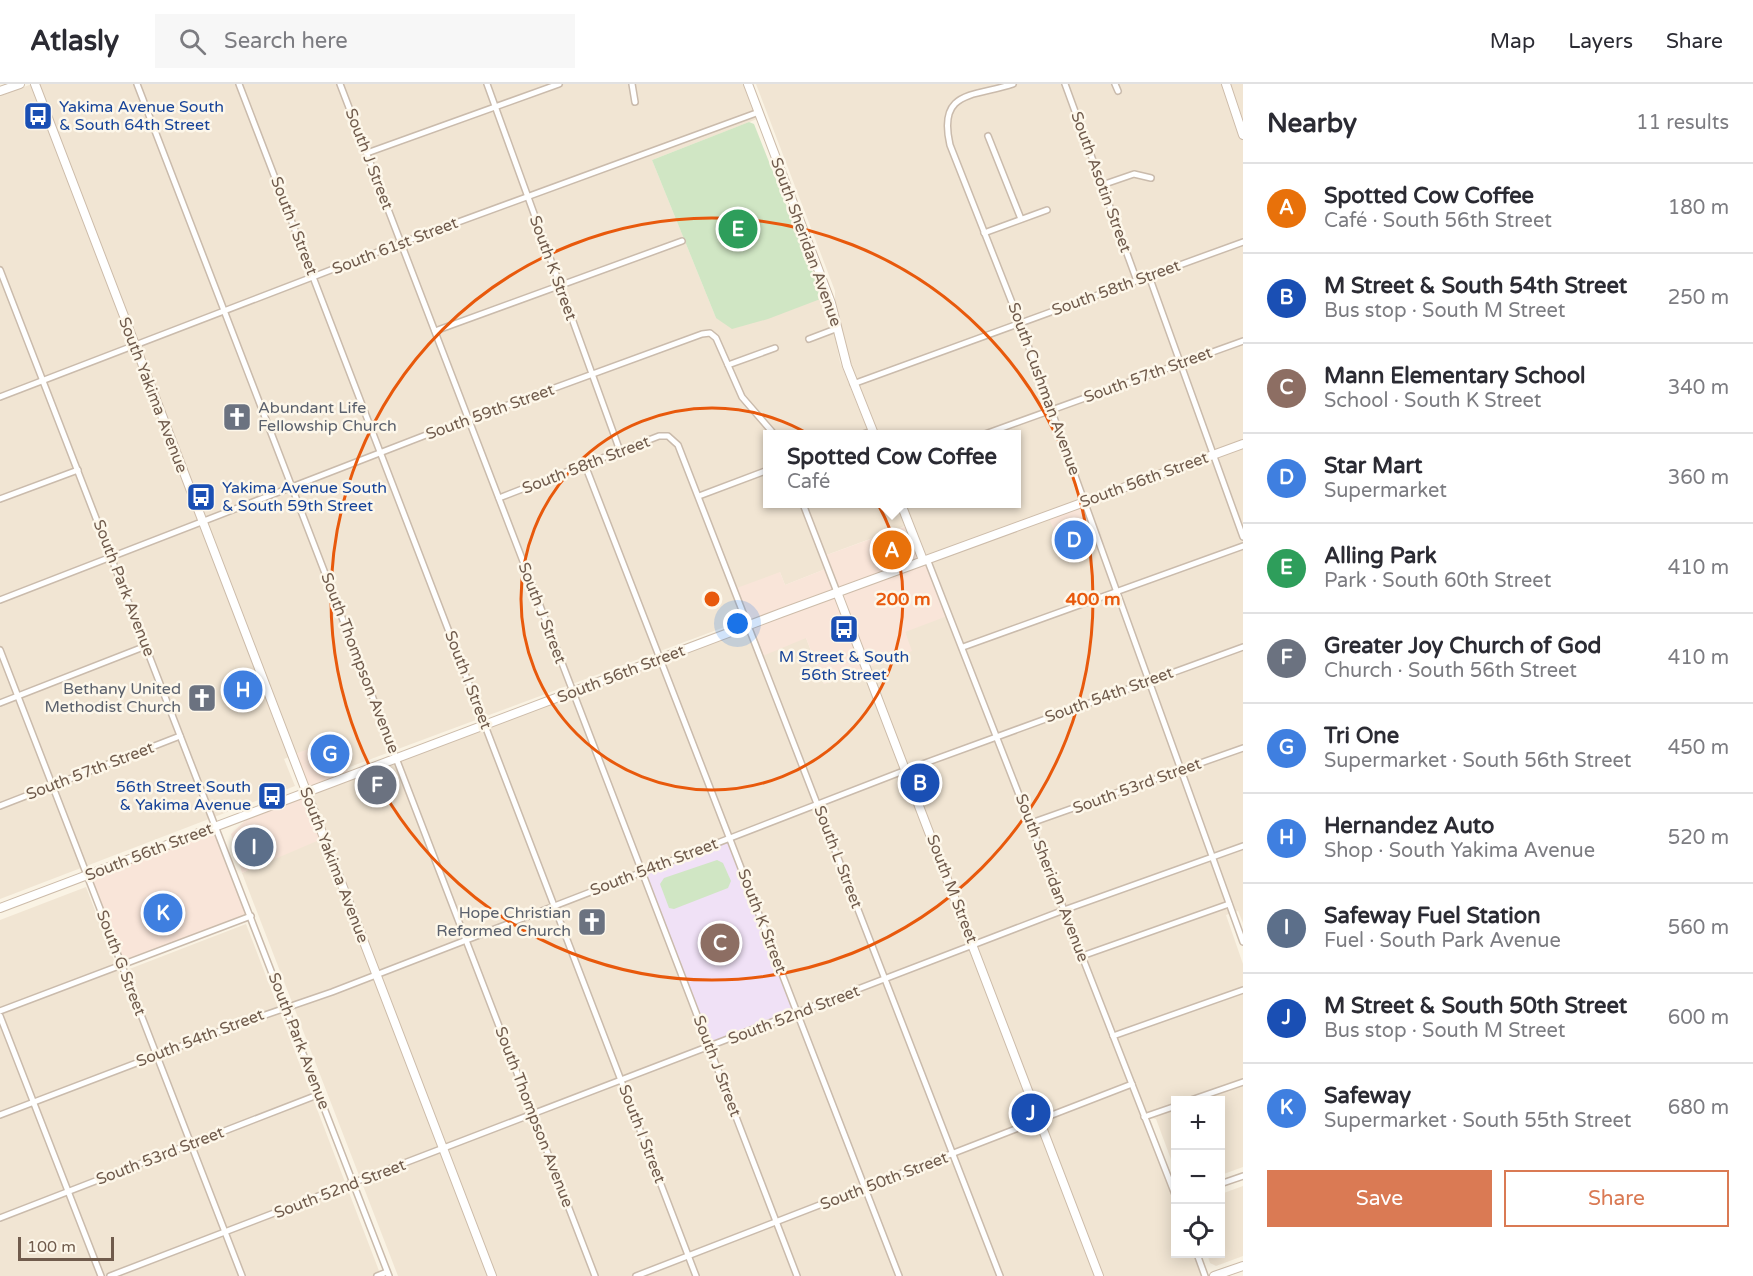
<!DOCTYPE html>
<html lang="en">
<head>
<meta charset="utf-8">
<style>
	body { margin:0; font-family:"Varela Round",sans-serif; background:#f7f7f7; color:#2b2b33 }
	.controls { position:absolute; right:18px; bottom:18px; display:grid; overflow:hidden; border-radius:0px; box-shadow:0 3px 15px #0003 }
	.controls button { width:54px; height:54px; display:grid; place-items:center; padding:0; border:0; border-bottom:2px solid #e1e1e2; background:#fff; color:#2b2b33; font:30px sans-serif }
	.scale { position:absolute; left:18px; bottom:15px; width:96px; box-sizing:border-box; padding-left:6px; border:3px solid #705b4c; border-top:0; font-size:16px; line-height:21px; white-space:nowrap; color:#705b4c; -webkit-text-stroke:4px #fdf7ea; paint-order:stroke }
	.you { position:absolute; left:738px; top:540px; width:21px; height:21px; margin:-15px; border:4px solid #fff; border-radius:50%; background:#1a73e8; box-shadow:0 0 0 9px #1a73e833 }
	.badge { display:grid; place-items:center; width:39px; height:39px; border-radius:50%; background:#da7a54; color:#fff; font-size:20px; font-weight:700 }
	.pin { position:absolute; translate:-50% -50%; border:3px solid #fff; box-shadow:0 2px 6px #0006 }
	.popup { position:absolute; left:763px; top:346px; width:258px; height:78px; box-sizing:border-box; display:grid; place-content:center; border-radius:0px; background:#fff; filter:drop-shadow(0 2px 4px #0005); font-size:20px; white-space:nowrap; color:#7c7c81 }
	.popup b { font-size:22px; color:#2b2b33 }
	.popup::after { content:''; position:absolute; left:50%; top:100%; margin-left:-12px; border:12px solid transparent; border-top-color:#fff }
	.list { margin:0; padding:0; list-style:none }
	h2 { display:flex; justify-content:space-between; align-items:center; height:78px; margin:0; padding:0 24px; font-size:26px }
	h2 small { font-size:20px; font-weight:400; color:#7c7c81 }
	.list li { display:grid; grid-template-columns:39px 1fr auto; gap:18px; align-items:center; box-sizing:border-box; height:90px; padding:0 24px; border-top:2px solid #e1e1e2 }
	.list b { display:block; font-size:22px; white-space:nowrap }
	.list p { margin:0; font-size:20px; white-space:nowrap; color:#7c7c81 }
	.list em { font-size:20px; font-style:normal; color:#7c7c81 }
	.actions { display:flex; gap:12px; padding:18px 24px }
	.actions a { flex:1; padding:14px 0; border:2px solid #da7a54; border-radius:0px; text-align:center; font-size:21px; color:#da7a54 }
	.actions .main { background:#da7a54; color:#fff }
	.icon { flex:none; width:33px; height:33px; fill:none; stroke:currentColor; stroke-width:2; stroke-linecap:round; stroke-linejoin:round }
	.map { position:relative; flex:none; width:1243px; height:1192px; overflow:hidden }
	header { display:flex; align-items:center; gap:36px; box-sizing:border-box; height:84px; padding:0 30px; background:#fff; border-bottom:2px solid #e1e1e2 }
	header strong { font-size:28px }
	nav { display:flex; gap:33px; margin-inline-start:auto; font-size:21px }
	.search { width:420px; height:54px; background:#f7f7f7; display:flex; align-items:center; gap:15px; box-sizing:border-box; padding:0 21px; border-radius:0px; color:#7c7c81; font-size:22px }
	main { display:flex }
	aside { flex:1; background:#fff }
	.map>svg:first-child { display:block }
</style>
</head>
<body>
<header>
<strong>Atlasly</strong>
<div class="search"><svg class="icon" aria-label="search" viewBox="0 0 24 24"><circle cx="10" cy="10" r="6"/><path d="M15 15l6 6"/></svg>Search here</div>
<nav><a>Map</a><a>Layers</a><a>Share</a></nav>
</header>
<main>
<div class="map">
<svg width="1243" height="1192" viewBox="0 0 1243 1192">
	<rect width="100%" height="100%" fill="#faf3e4"/>
	<g fill="#f1e5d3">
		<polygon points="32,0 744,0 757,35 652,76 716,234 823,214 832,238 840,278 869,350 768,350 768,420 896,420 905,442 824,472 828,484 785,501 780,488 746,535 347,684 335,655 284,675 295,702 0,815 0,12"/>
		<polygon points="756,0 1243,0 1243,839 1238,827 1226,831 1243,880 1243,1083 1221,1091 1220,1016 1176,1016 1175,1086 1156,1035 1145,1033 1175,1113 1176,1170 1197,1170 1205,1192 398,1192 242,789 280,771 306,709 748,541 806,554 824,600 911,567 905,548 927,475 901,420 1016,420 1016,350 874,350 847,282 835,232 835,207"/>
		<polygon points="86,803 119,889 246,840 381,1192 0,1192 0,836"/>
		<polygon points="1243,1102 1243,1172 1216,1182 1210,1179 1207,1170 1220,1170 1221,1110"/>
	</g>
	<g fill="#f9e5d9">
		<polygon points="1085,418 1099,457 1063,471 1048,431"/>
		<polygon points="909,441 922,476 927,475 950,531 905,548 912,567 824,600 806,554 760,573 734,505 780,488 785,501 828,484 824,472"/>
		<polygon points="336,655 350,692 306,709 324,754 242,789 231,750 254,728 306,709 292,671"/>
		<polygon points="216,742 251,832 122,881 87,791"/>
	</g>
	<polygon fill="#f0e1f6" points="730,754 797,929 710,963 643,788"/>
	<g fill="#d0e6c4">
		<polygon points="749,38 754,40 823,214 768,235 732,245 716,234 652,76"/>
		<polygon points="717,776 723,779 731,797 728,804 674,825 669,824 660,800 664,794"/>
	</g>
	<g fill="none" stroke-linecap="round" stroke-linejoin="round">
		<g stroke="#cabbac" stroke-width="8">
			<g id="street">
				<polyline points="137,0 595,1192"/>
				<polyline points="239,0 696,1192"/>
				<polyline points="340,0 797,1192"/>
				<polyline points="487,0 620,367"/>
				<polyline points="632,0 635,18"/>
				<path d="M1013 0C975 13 937 5 950 61L1020 239 1243 858"/>
				<polyline points="1065,0 1137,197"/>
				<polyline points="1115,0 1118,7"/>
				<polyline points="988,52 1021,135"/>
				<polyline points="367,69 559,0"/>
				<polyline points="1102,101 1134,90 1151,94"/>
				<polyline points="984,149 1047,126"/>
				<polyline points="0,186 389,1192"/>
				<polyline points="1149,192 1243,453"/>
				<polyline points="435,247 682,157"/>
				<polyline points="809,255 838,244"/>
				<polyline points="728,281 775,264"/>
				<polyline points="853,300 1243,158"/>
				<polyline points="0,313 401,159 759,28"/>
				<polyline points="863,350 872,347"/>
				<polyline points="985,350 1243,257"/>
				<polyline points="585,381 899,1192"/>
				<polyline points="699,412 768,386"/>
				<polyline points="499,414 659,352 668,352 678,361 1000,1192"/>
				<polyline points="0,415 78,386"/>
				<polyline points="803,420 837,508"/>
				<polyline points="927,475 1176,1113"/>
				<polyline points="0,516 426,351 702,250 710,249 716,254 742,313 774,350"/>
				<polyline points="963,563 1243,462"/>
				<polyline points="0,566 242,1192"/>
				<polyline points="0,619 146,562"/>
				<polyline points="0,722 180,652"/>
				<polyline points="1031,739 1243,664"/>
				<polyline points="1082,872 1229,820"/>
				<polyline points="0,927 251,832"/>
				<polyline points="0,932 101,1192"/>
				<polyline points="1113,952 1243,906"/>
				<polyline points="1191,1016 1243,998"/>
				<polyline points="0,1031 239,940 332,908 906,686 1243,563"/>
				<polyline points="1144,1033 1176,1022"/>
				<polyline points="1220,1100 1243,1092"/>
				<polyline points="0,1134 320,1010"/>
				<polyline points="1197,1170 1205,1192"/>
				<polyline points="110,1192 1064,826 1243,762"/>
				<polyline points="377,1192 387,1188"/>
				<polyline points="636,1192 1132,1000"/>
			</g>
		</g>
		<g stroke="#cdbcaa" stroke-width="10">
			<g id="secondary">
				<polyline points="35,0 492,1192"/>
				<polyline points="748,0 831,219 847,282 874,350"/>
				<polyline points="1226,0 1243,51"/>
				<polyline points="0,7 20,0"/>
				<polyline points="901,420 923,476"/>
				<polyline points="837,508 1099,1192"/>
				<polyline points="0,824 781,529 1243,360"/>
				<polyline points="1214,1192 1243,1182"/>
			</g>
		</g>
		<use href="#street" stroke="#fff" stroke-width="5"/>
		<use href="#secondary" stroke="#fff" stroke-width="8"/>
	</g>
	<g fill="none" stroke="#e8590c" stroke-width="3">
		<circle cx="712" cy="515" r="191"/>
		<circle cx="712" cy="515" r="381"/>
	</g>
	<defs>
		<g id="bus-square" transform="scale(1.5)"><rect x="-9" y="-9" width="18" height="18" rx="4" fill="#1a4fb4" stroke="#fdf7ea"/><path d="M-5-6H5V4H4V6H2V4H-2V6H-4V4H-5ZM-3.5-4V0h7V-4ZM-3.5 1.2v1.5H-2V1.2ZM2 1.2v1.5H3.5V1.2Z" fill="#fff"/></g>
		<g id="church-square" transform="scale(1.5)"><rect x="-9" y="-9" width="18" height="18" rx="4" fill="#6b7280" stroke="#fdf7ea"/><path d="M-1.2-6h2.4v3.5h3.3v2.4h-3.3V6h-2.4V-.1h-3.3v-2.4h3.3Z" fill="#fff"/></g>
	</defs>
	<g fill-rule="evenodd">
		<use href="#bus-square" x="38" y="32"/>
		<use href="#church-square" x="237" y="333"/>
		<use href="#bus-square" x="201" y="413"/>
		<use href="#bus-square" x="844" y="545"/>
		<use href="#church-square" x="202" y="614"/>
		<use href="#bus-square" x="272" y="712"/>
		<use href="#church-square" x="592" y="838"/>
	</g>
	<g text-anchor="middle" dominant-baseline="central" stroke-width="5" stroke-linejoin="round" paint-order="stroke">
		<g font-size="16" fill="#164399" stroke="#fdf7ea" text-anchor="start">
			<text x="59" y="23">Yakima Avenue South<tspan x="59" dy="18">&amp; South 64th Street</tspan></text>
			<text x="222" y="404">Yakima Avenue South<tspan x="222" dy="18">&amp; South 59th Street</tspan></text>
			<text x="844" y="573" text-anchor="middle">M Street &amp; South<tspan x="844" dy="18">56th Street</tspan></text>
			<text x="251" y="703" text-anchor="end">56th Street South<tspan x="251" dy="18">&amp; Yakima Avenue</tspan></text>
		</g>
		<g font-size="16" fill="#705b4c" stroke="#fdf7ea">
			<text transform="translate(369 75) rotate(69)">South J Street</text>
			<text transform="translate(1101 98) rotate(70)">South Asotin Street</text>
			<text transform="translate(294 142) rotate(69)">South I Street</text>
			<text transform="translate(806 158) rotate(70)">South Sheridan Avenue</text>
			<text transform="translate(395 162) rotate(-21)">South 61st Street</text>
			<text transform="translate(553 184) rotate(70)">South K Street</text>
			<text transform="translate(1116 204) rotate(-20)">South 58th Street</text>
			<text transform="translate(1148 291) rotate(-20)">South 57th Street</text>
			<text transform="translate(1044 305) rotate(70)">South Cushman Avenue</text>
			<text transform="translate(153 311) rotate(69)">South Yakima Avenue</text>
			<text transform="translate(490 328) rotate(-20)">South 59th Street</text>
			<text transform="translate(586 381) rotate(-21)">South 58th Street</text>
			<text transform="translate(1144 396) rotate(-20)">South 56th Street</text>
			<text transform="translate(124 504) rotate(69)">South Park Avenue</text>
			<text transform="translate(542 529) rotate(69)">South J Street</text>
			<text transform="translate(360 579) rotate(69)">South Thompson Avenue</text>
			<text transform="translate(621 590) rotate(-21)">South 56th Street</text>
			<text transform="translate(468 596) rotate(69)">South I Street</text>
			<text transform="translate(1109 611) rotate(-20)">South 54th Street</text>
			<text transform="translate(90 687) rotate(-21)">South 57th Street</text>
			<text transform="translate(1137 702) rotate(-20)">South 53rd Street</text>
			<text transform="translate(149 768) rotate(-21)">South 56th Street</text>
			<text transform="translate(838 773) rotate(69)">South L Street</text>
			<text transform="translate(334 781) rotate(69)">South Yakima Avenue</text>
			<text transform="translate(654 783) rotate(-21)">South 54th Street</text>
			<text transform="translate(1052 794) rotate(69)">South Sheridan Avenue</text>
			<text transform="translate(952 805) rotate(69)">South M Street</text>
			<text transform="translate(762 837) rotate(69)">South K Street</text>
			<text transform="translate(121 879) rotate(69)">South G Street</text>
			<text transform="translate(794 931) rotate(-21)">South 52nd Street</text>
			<text transform="translate(200 954) rotate(-21)">South 54th Street</text>
			<text transform="translate(299 957) rotate(69)">South Park Avenue</text>
			<text transform="translate(717 982) rotate(69)">South J Street</text>
			<text transform="translate(534 1033) rotate(69)">South Thompson Avenue</text>
			<text transform="translate(642 1050) rotate(69)">South I Street</text>
			<text transform="translate(160 1072) rotate(-21)">South 53rd Street</text>
			<text transform="translate(884 1097) rotate(-21)">South 50th Street</text>
			<text transform="translate(340 1105) rotate(-21)">South 52nd Street</text>
		</g>
		<g font-size="16" fill="#5b616d" stroke="#fdf7ea" text-anchor="end">
			<text x="258" y="324" text-anchor="start">Abundant Life<tspan x="258" dy="18">Fellowship Church</tspan></text>
			<text x="181" y="605">Bethany United<tspan x="181" dy="18">Methodist Church</tspan></text>
			<text x="571" y="829">Hope Christian<tspan x="571" dy="18">Reformed Church</tspan></text>
		</g>
	</g>
	<circle cx="712" cy="515" r="9" fill="#e8590c" stroke="#fdf7ea" stroke-width="3"/>
	<g font-size="18" text-anchor="middle" font-weight="bold" fill="#e8590c" stroke="#fdf7ea" stroke-width="5" stroke-linejoin="round" paint-order="stroke">
		<text x="903" y="521">200 m</text>
		<text x="1093" y="521">400 m</text>
	</g>
</svg>
<div class="controls">
<button>+</button>
<button>−</button>
<button><svg class="icon" aria-label="locate" viewBox="0 0 24 24"><circle cx="12" cy="12" r="6"/><path d="M12 2v4M12 18v4M2 12h4M18 12h4"/></svg></button>
</div>
<div class="scale">100 m</div>
<div class="you"></div>
<div class="pin badge" style="left:892px;top:466px;background:#e8710a">A</div>
<div class="popup"><b>Spotted Cow Coffee</b>Café</div>
<div class="pin badge" style="left:920px;top:699px;background:#1a4fb4">B</div>
<div class="pin badge" style="left:720px;top:859px;background:#8d6e63">C</div>
<div class="pin badge" style="left:1074px;top:456px;background:#3f7fe0">D</div>
<div class="pin badge" style="left:738px;top:145px;background:#2e9e5b">E</div>
<div class="pin badge" style="left:377px;top:701px;background:#6b7280">F</div>
<div class="pin badge" style="left:330px;top:670px;background:#3f7fe0">G</div>
<div class="pin badge" style="left:243px;top:606px;background:#3f7fe0">H</div>
<div class="pin badge" style="left:254px;top:763px;background:#5c6f8a">I</div>
<div class="pin badge" style="left:1031px;top:1029px;background:#1a4fb4">J</div>
<div class="pin badge" style="left:163px;top:829px;background:#3f7fe0">K</div>
</div>
<aside>
<h2>Nearby<small>11 results</small></h2>
<ul class="list">
<li><span class="badge" style="background:#e8710a">A</span><div><b>Spotted Cow Coffee</b><p>Café · South 56th Street</p></div><em>180 m</em></li>
<li><span class="badge" style="background:#1a4fb4">B</span><div><b>M Street &amp; South 54th Street</b><p>Bus stop · South M Street</p></div><em>250 m</em></li>
<li><span class="badge" style="background:#8d6e63">C</span><div><b>Mann Elementary School</b><p>School · South K Street</p></div><em>340 m</em></li>
<li><span class="badge" style="background:#3f7fe0">D</span><div><b>Star Mart</b><p>Supermarket</p></div><em>360 m</em></li>
<li><span class="badge" style="background:#2e9e5b">E</span><div><b>Alling Park</b><p>Park · South 60th Street</p></div><em>410 m</em></li>
<li><span class="badge" style="background:#6b7280">F</span><div><b>Greater Joy Church of God</b><p>Church · South 56th Street</p></div><em>410 m</em></li>
<li><span class="badge" style="background:#3f7fe0">G</span><div><b>Tri One</b><p>Supermarket · South 56th Street</p></div><em>450 m</em></li>
<li><span class="badge" style="background:#3f7fe0">H</span><div><b>Hernandez Auto</b><p>Shop · South Yakima Avenue</p></div><em>520 m</em></li>
<li><span class="badge" style="background:#5c6f8a">I</span><div><b>Safeway Fuel Station</b><p>Fuel · South Park Avenue</p></div><em>560 m</em></li>
<li><span class="badge" style="background:#1a4fb4">J</span><div><b>M Street &amp; South 50th Street</b><p>Bus stop · South M Street</p></div><em>600 m</em></li>
<li><span class="badge" style="background:#3f7fe0">K</span><div><b>Safeway</b><p>Supermarket · South 55th Street</p></div><em>680 m</em></li>
</ul>
<div class="actions"><a class="main">Save</a><a>Share</a></div>
</aside>
</main>
</body>
</html>
